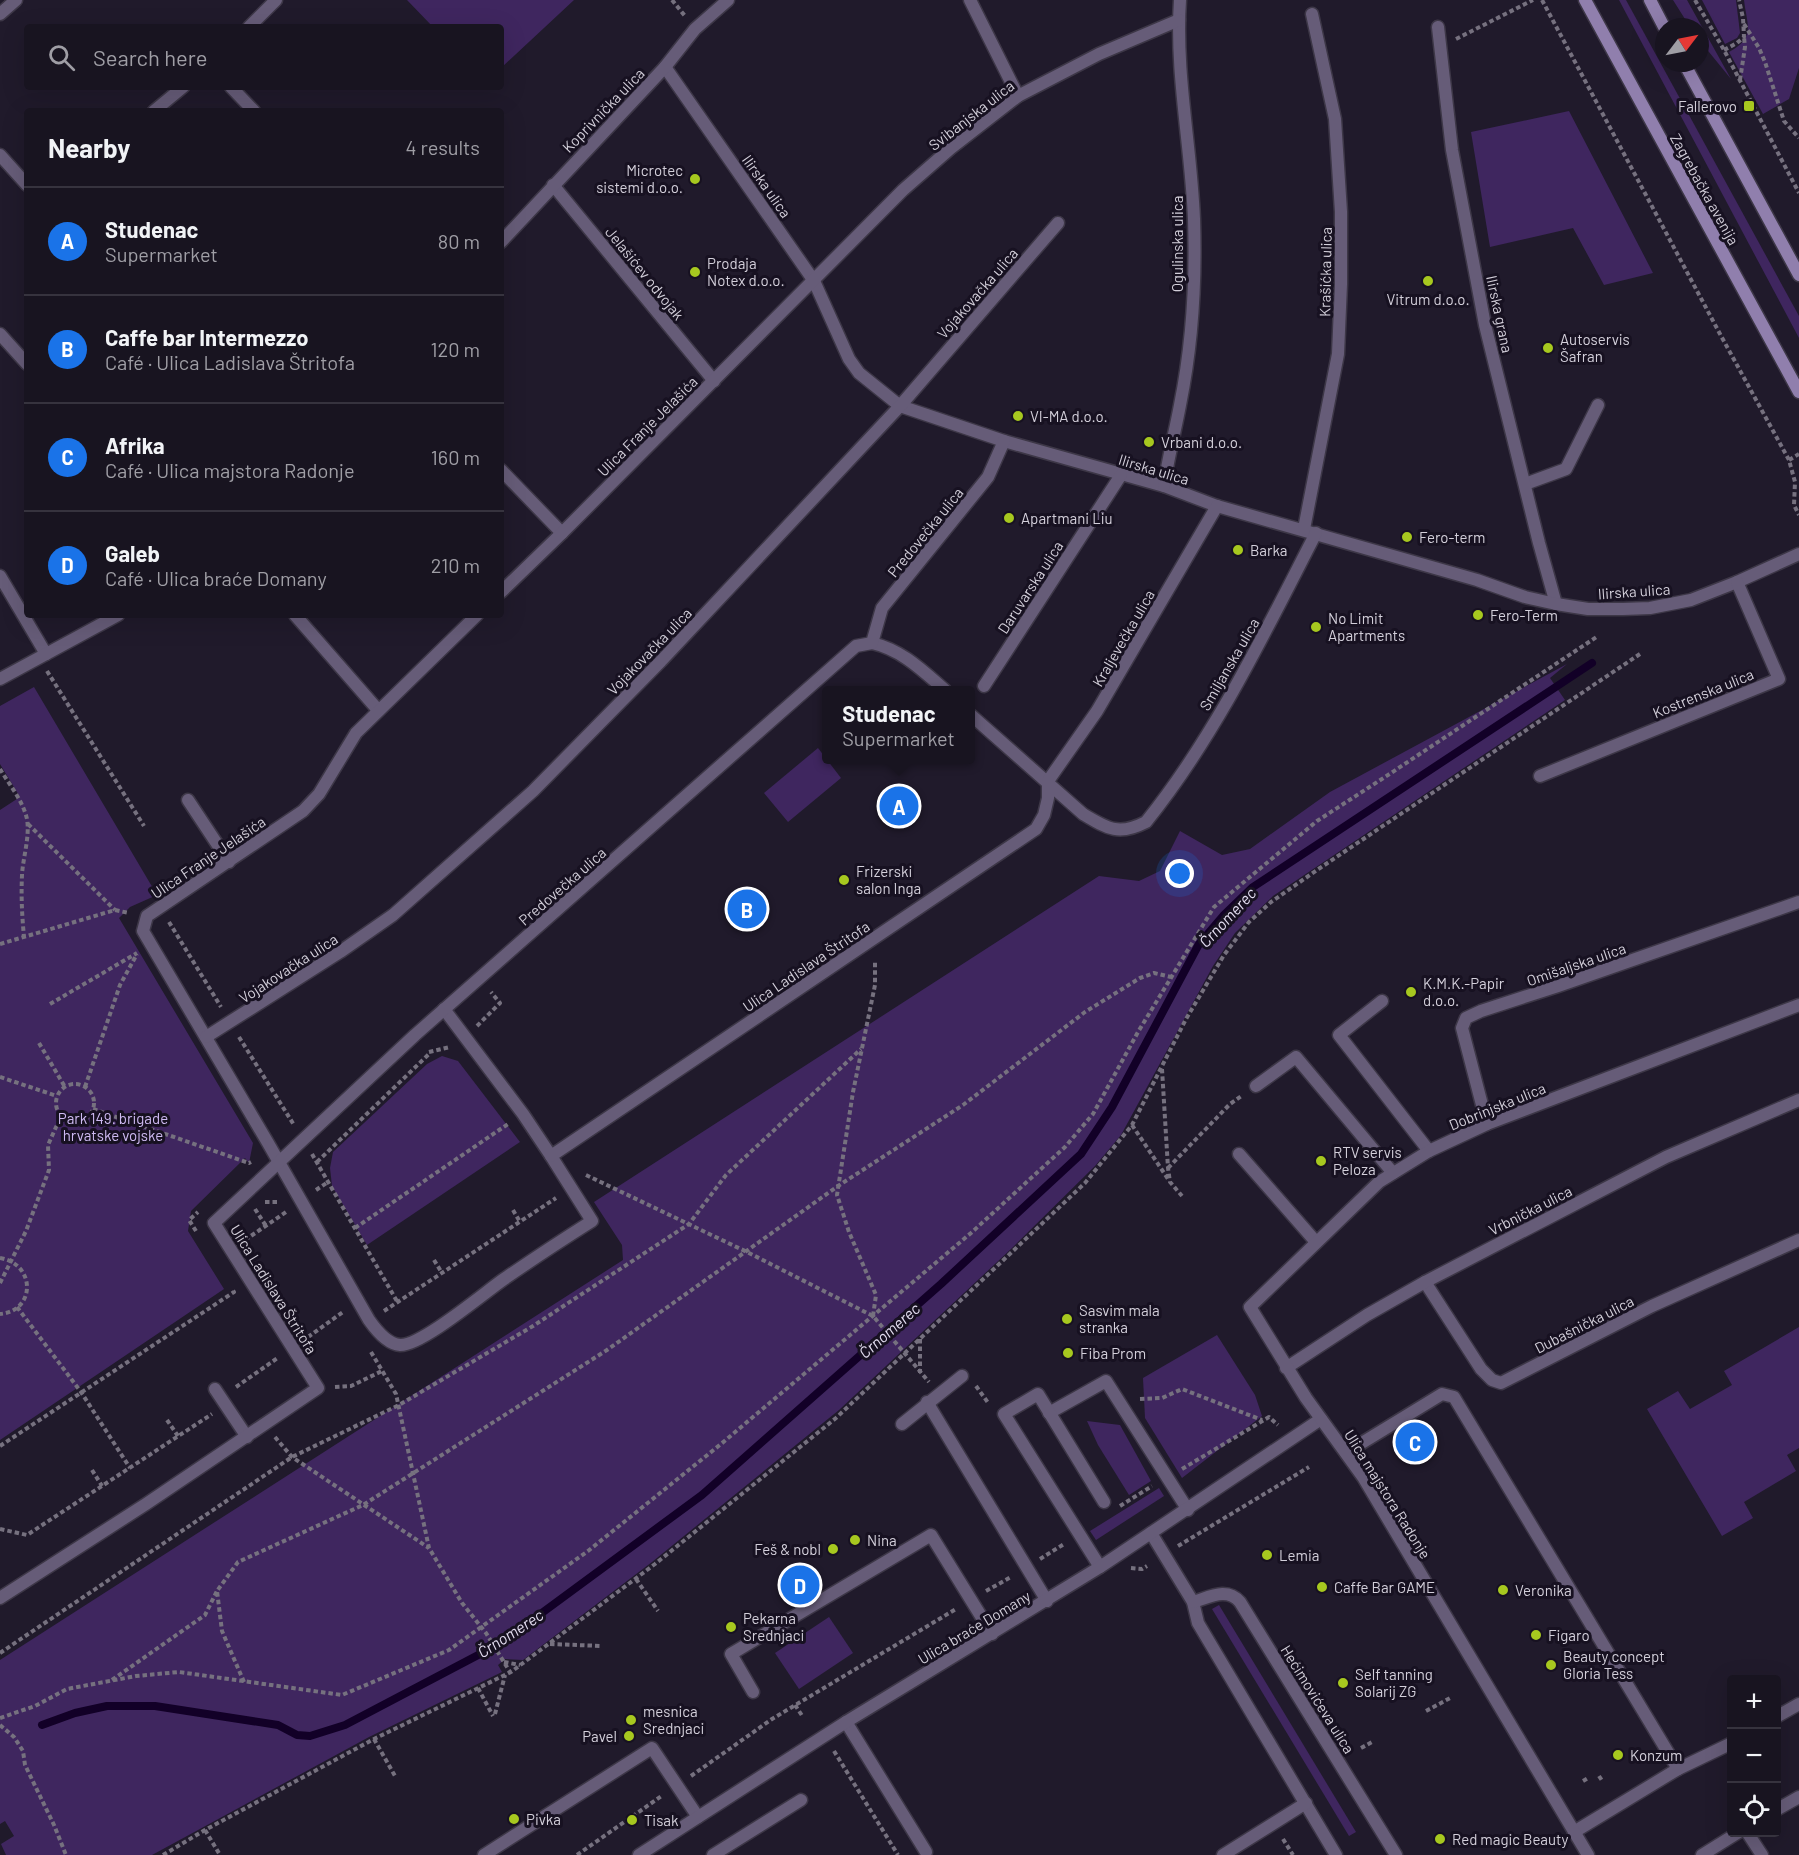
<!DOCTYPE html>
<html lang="en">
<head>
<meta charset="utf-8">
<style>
	body { margin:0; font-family:Barlow,sans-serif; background:#211d29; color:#f1f3f6 }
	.controls { position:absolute; right:18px; bottom:18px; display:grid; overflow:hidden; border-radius:6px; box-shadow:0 6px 24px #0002 }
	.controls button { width:54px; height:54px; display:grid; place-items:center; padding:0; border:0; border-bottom:2px solid #36333e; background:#181420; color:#f1f3f6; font:30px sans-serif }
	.compass { position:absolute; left:1655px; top:18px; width:54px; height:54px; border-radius:50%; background:#181420; box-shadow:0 6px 24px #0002; rotate:58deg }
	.you { position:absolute; left:1180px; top:874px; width:21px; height:21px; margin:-15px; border:4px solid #fff; border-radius:50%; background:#1a73e8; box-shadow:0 0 0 9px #1a73e833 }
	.badge { display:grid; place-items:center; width:39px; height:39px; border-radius:50%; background:#1a73e8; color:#fff; font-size:20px; font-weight:700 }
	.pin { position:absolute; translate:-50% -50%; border:3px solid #fff; box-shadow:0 2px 6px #0006 }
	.popup { position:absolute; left:822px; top:686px; width:153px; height:78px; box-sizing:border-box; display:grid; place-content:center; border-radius:6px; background:#181420; filter:drop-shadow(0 2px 4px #0005); font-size:20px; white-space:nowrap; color:#9f9ea5 }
	.popup b { font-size:22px; color:#f1f3f6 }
	.popup::after { content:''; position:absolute; left:50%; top:100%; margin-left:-12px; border:12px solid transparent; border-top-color:#181420 }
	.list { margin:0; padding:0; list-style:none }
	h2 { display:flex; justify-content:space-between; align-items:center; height:78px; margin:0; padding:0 24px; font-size:26px }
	h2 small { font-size:20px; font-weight:400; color:#9f9ea5 }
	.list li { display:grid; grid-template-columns:39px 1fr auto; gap:18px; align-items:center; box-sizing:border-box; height:108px; padding:0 24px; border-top:2px solid #36333e }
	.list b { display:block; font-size:22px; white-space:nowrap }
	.list p { margin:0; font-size:20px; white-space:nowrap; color:#9f9ea5 }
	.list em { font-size:20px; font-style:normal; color:#9f9ea5 }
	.icon { flex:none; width:33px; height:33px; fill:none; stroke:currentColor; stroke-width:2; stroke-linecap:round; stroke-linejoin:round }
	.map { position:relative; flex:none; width:1799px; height:1855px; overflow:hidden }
	.search { position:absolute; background:#181420; box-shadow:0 6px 24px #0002; left:24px; top:24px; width:480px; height:66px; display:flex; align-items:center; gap:15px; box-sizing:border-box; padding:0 21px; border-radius:6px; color:#9f9ea5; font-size:22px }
	.panel { position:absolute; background:#181420; box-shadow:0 6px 24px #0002; left:24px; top:108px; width:480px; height:510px; border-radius:6px }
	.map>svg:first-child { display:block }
</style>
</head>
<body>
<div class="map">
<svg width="1799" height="1855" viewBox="0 0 1799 1855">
	<rect width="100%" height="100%" fill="#201a2b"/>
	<g fill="#3f265f">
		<polygon points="407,0 574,0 501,68 501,27 433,27"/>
		<polygon points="1619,0 1626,0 1799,316 1799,338"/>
		<polygon points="1673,0 1687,0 1731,79 1700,41 1700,27 1690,27"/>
		<polygon points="1702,0 1736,0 1740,33 1737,38 1725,44"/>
		<path d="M1744 0H1799V68L1789 99 1763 114 1729 52C1756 37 1747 26 1744 0Z"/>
		<polygon points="1569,111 1653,273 1604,285 1573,228 1490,247 1471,132"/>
		<polygon points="1567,664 1550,678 1565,700 1273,896 1235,933 1213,966 1121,1135 1095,1166 1011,1249 839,1410 652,1562 523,1660 505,1659 498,1665 502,1672 369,1737 152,1855 6,1855 1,1844 14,1836 5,1821 0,1824 0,1660 623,1260 622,1245 594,1202 1099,876 1139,881 1160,871 1180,831 1222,855 1250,849 1330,792"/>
		<polygon points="34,687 157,895 130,907 119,918 253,1143 249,1163 245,1158 191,1211 188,1231 224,1289 0,1440 0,810 20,797 0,764 0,706"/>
		<polygon points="818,748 841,778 788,822 764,793"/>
		<polygon points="442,1056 458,1061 520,1142 367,1245 332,1186 330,1168 333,1152 427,1064"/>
		<polygon points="1799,1327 1799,1448 1787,1455 1796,1471 1744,1502 1753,1518 1722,1536 1647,1409 1678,1391 1690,1409 1732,1385 1724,1371"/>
		<polygon points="1217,1335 1255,1395 1262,1416 1182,1478 1145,1418 1143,1378"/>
		<polygon points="1087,1421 1120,1425 1151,1481 1129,1495 1098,1445"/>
		<polygon points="1159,1488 1164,1496 1096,1540 1090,1531"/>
		<polygon points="1219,1605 1356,1832 1349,1836 1212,1609"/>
		<polygon points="829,1617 853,1653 799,1689 775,1653"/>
	</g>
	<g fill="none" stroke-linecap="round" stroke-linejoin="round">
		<polyline stroke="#120027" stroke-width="8" points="42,1725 75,1713 107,1706 155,1706 278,1725 297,1735 310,1736 345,1725 501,1643 702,1495 941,1284 1081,1154 1112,1107 1199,944 1223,916 1253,887 1592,663"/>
		<g stroke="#3d3747" stroke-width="15">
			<g id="service">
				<polyline points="0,14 16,0"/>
				<polyline points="249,27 276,0"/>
				<polyline points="154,111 183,87"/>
				<polyline points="0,155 27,185"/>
				<polyline points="1525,484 1566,469 1598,405"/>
				<polyline points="188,800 229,862"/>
				<polyline points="1382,1001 1339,1035 1429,1151"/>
				<polyline points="1256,1086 1296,1057 1393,1173"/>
				<polyline points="1239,1154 1316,1242"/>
				<polyline points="215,1389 247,1437"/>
				<polyline points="927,1402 1047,1601"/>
				<polyline points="1049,1413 1106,1381 1188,1510"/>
				<polyline points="902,1424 962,1376"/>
				<polyline points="1347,1452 1442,1394 1454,1397 1678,1769"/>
				<polyline points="1100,1567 1004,1414 1038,1394 1104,1502"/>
				<polyline points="753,1692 731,1654 931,1535 992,1634"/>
				<polyline points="846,1722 926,1852"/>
				<polyline points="1776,1810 1799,1797"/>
				<polyline points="1747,1832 1762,1855"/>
				<polyline points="484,1855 652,1748 698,1817"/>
				<polyline points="1702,1855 1739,1832"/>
			</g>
		</g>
		<g stroke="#3d3747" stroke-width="15">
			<g id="minor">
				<polyline points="970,0 1018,96"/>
				<polyline points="1438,27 1452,150 1485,325 1539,543 1556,604"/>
				<polyline points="665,67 814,281 849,359 859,373 900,406 1004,441 1164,486 1217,506 1477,580 1525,597 1556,604 1588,609 1623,609 1650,608 1691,600 1737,582 1799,554"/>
				<polyline points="231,87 254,111"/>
				<polyline points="553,185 714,381"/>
				<polyline points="501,242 665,67 695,29 728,0"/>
				<polyline points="0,334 27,364"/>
				<polyline points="501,470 562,533"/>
				<path d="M1164 486C1168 458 1175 432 1180 405 1192 346 1196 278 1194 219 1191 145 1175 73 1180 0"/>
				<polyline points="1304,529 1338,354 1341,284 1341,212 1335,119 1312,14"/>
				<polyline points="0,576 46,654"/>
				<polyline points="501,592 562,533 903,190 951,148 1018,96 1099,54 1179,20"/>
				<polyline points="295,615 378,710"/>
				<path d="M477 615 356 733 319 794 303 811 147 916 143 931 268 1143 369 1320C376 1330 387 1344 400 1345 421 1346 484 1293 504 1279 533 1259 562 1240 592 1221L551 1156"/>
				<path d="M872 643C902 650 922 670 945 690"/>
				<polyline points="0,679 118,615"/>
				<polyline points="984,686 1121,475"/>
				<path d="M971 715 1083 814C1108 829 1119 836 1146 822 1216 735 1265 632 1316 533"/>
				<polyline points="1540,776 1779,679 1737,582"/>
				<polyline points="444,1009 523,1114 551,1156 1036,829 1044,815 1048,798 1048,781 1097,711 1217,506"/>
				<polyline points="206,1037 340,952 393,915 533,791 661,661 900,406 1058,223"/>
				<polyline points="1487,1124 1462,1028 1466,1018 1481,1011 1558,986 1799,902"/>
				<polyline points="1425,1282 1481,1369 1492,1380 1501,1383 1652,1306 1799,1240"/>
				<polyline points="1286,1368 1367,1315 1425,1282 1666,1157 1799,1100"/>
				<polyline points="1151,1533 1193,1602 1198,1623 1336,1855"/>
				<polyline points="0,1598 146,1504 318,1388 214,1223 415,1035 856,646 872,643 882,608 988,477 1004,441"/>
				<path d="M1193 1602C1210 1597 1227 1587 1240 1602L1396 1855"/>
				<polyline points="1776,1717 1799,1704"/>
				<polyline points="1574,1832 1678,1769 1732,1743"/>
				<polyline points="639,1855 846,1722 1100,1567 1321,1419"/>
				<polyline points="713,1855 801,1800"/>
				<polyline points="1223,1855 1306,1803"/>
				<polyline points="1588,1855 1363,1477 1306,1398 1250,1307 1379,1182 1429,1151 1487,1124 1799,1005"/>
			</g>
		</g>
		<g stroke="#3d3747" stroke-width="15">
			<g id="secondary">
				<polyline points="1585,0 1799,392"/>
				<polyline points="1650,0 1664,27"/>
				<polyline points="1684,63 1799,275"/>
			</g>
		</g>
		<g stroke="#76717f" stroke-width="4" stroke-dasharray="4.5 3" stroke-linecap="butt">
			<polyline points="672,0 685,16"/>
			<polyline points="1542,0 1720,334 1789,460 1795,482 1794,505 1799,515"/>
			<polyline points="1695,0 1724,50 1799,193"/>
			<polyline points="1744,24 1759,48 1765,62 1784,121 1799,138"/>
			<polyline points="1456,39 1533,0"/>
			<polyline points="1724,50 1737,43 1744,37 1743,18 1739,0"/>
			<polyline points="1740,80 1745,47 1744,37"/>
			<polyline points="1789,460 1799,454"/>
			<polyline points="47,671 144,826"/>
			<path d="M0 769C9 784 23 801 27 819 30 837 23 857 22 875 21 896 22 916 24 937"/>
			<polyline points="28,824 115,910"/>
			<polyline points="169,922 221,1007"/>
			<polyline points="0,944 115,910 129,913"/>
			<polyline points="50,1004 137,953"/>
			<polyline points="477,1026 500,1003 491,992"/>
			<polyline points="239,1037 294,1125"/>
			<polyline points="39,1043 65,1087"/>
			<polyline points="429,1052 450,1047"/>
			<polyline points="1162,1069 1168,1168 1170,1182 1182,1196"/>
			<polyline points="0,1077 57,1096"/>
			<circle cx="75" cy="1103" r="19"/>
			<polyline points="85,1087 120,985 137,954"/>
			<polyline points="93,1109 249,1163 251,1162"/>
			<polyline points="1132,1125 1168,1179"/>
			<polyline points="312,1154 398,1303"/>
			<polyline points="317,1162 430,1053"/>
			<polyline points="1168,1168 1230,1104 1243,1095"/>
			<polyline points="586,1175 747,1252 873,1316 929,1382"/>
			<polyline points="316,1190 328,1182"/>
			<polyline points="265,1202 280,1202"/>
			<polyline points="255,1209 266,1226"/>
			<polyline points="513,1210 520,1222"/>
			<polyline points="355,1228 508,1124"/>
			<polyline points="196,1231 189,1220 198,1212"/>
			<polyline points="245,1240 286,1212"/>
			<path d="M0 1258C36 1264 36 1311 0 1314"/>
			<polyline points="434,1260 442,1273"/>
			<polyline points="0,1283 26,1231 49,1170 48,1145 61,1116"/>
			<polyline points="17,1307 81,1392 130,1468"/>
			<polyline points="384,1311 556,1198"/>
			<polyline points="873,1316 876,1295 849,1232 837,1195 853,1092 875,985 875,960"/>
			<polyline points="308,1337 343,1312"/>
			<polyline points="920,1339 920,1373"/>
			<polyline points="371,1352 396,1394 429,1548 462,1603 486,1633 510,1672"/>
			<polyline points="976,1386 989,1404"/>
			<polyline points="236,1387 279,1357"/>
			<polyline points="335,1387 351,1386 382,1371"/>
			<polyline points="1140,1399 1162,1398 1182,1389 1262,1420"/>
			<polyline points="167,1420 178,1436"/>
			<polyline points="275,1437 292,1457 429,1548"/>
			<polyline points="0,1446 234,1292 233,1291"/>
			<polyline points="1182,1469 1269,1417 1278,1425"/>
			<polyline points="92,1470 102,1486"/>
			<polyline points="1120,1506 1152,1486"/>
			<polyline points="0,1529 27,1535 212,1414"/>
			<polyline points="1178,1546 1309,1467"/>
			<polyline points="1040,1559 1064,1544"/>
			<polyline points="1131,1568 1142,1569 1147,1566"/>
			<polyline points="636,1579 658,1611"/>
			<polyline points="986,1591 1011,1577"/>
			<polyline points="550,1644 602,1646"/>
			<polyline points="0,1653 292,1457 399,1405 533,1326 689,1224 726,1175 861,1049"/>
			<polyline points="504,1662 520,1665"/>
			<polyline points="112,1680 205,1615 217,1591"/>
			<polyline points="244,1682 222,1631 217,1591 238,1562 363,1505 607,1350 838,1186 963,1105 1085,1012 1140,978 1154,973 1171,977"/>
			<polyline points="478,1688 493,1716"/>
			<polyline points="795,1705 803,1717"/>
			<polyline points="1426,1711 1452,1697"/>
			<polyline points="495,1714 505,1675"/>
			<polyline points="0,1718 35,1706 67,1689 136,1676 179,1672 342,1695 449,1650 588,1551 721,1444 971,1233 1065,1147 1093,1114 1138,1032 1214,907 1317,821 1385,777 1598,636"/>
			<polyline points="0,1725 14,1737 23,1751 25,1765 54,1825 66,1855"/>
			<polyline points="374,1739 395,1776"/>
			<polyline points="1361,1748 1374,1741"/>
			<polyline points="834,1751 898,1855"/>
			<polyline points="691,1776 772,1719 956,1609"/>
			<polyline points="1599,1776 1603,1782"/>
			<polyline points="1583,1781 1588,1778"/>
			<polyline points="205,1830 220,1855"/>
			<polyline points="1283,1839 1293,1855"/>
			<polyline points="163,1855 205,1830 374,1739 511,1672 655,1564 836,1418 1085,1183 1132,1125 1186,1019 1224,955 1249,922 1271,902 1320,868 1640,654"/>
			<polyline points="577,1855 663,1795"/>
		</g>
		<use href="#service" stroke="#665c78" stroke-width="12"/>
		<use href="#minor" stroke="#665c78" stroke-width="12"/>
		<use href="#secondary" stroke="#907fad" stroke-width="12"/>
	</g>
	<g fill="#a7c81f" stroke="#171121" stroke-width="2">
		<rect x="1743" y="100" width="12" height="12" rx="3"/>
		<circle cx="695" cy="179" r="6"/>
		<circle cx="695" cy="272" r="6"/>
		<circle cx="1428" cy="281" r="6"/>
		<circle cx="1548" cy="348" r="6"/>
		<circle cx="1018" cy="416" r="6"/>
		<circle cx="1149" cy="442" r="6"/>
		<circle cx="1009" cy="518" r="6"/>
		<circle cx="1407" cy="537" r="6"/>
		<circle cx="1238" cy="550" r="6"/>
		<circle cx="1478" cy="615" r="6"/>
		<circle cx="1316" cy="627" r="6"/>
		<circle cx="844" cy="880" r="6"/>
		<circle cx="1411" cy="992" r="6"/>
		<circle cx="1321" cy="1161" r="6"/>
		<circle cx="1067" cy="1319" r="6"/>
		<circle cx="1068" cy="1353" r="6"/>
		<circle cx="855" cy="1540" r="6"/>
		<circle cx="833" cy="1549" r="6"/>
		<circle cx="1267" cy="1555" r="6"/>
		<circle cx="1322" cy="1587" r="6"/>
		<circle cx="1503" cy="1590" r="6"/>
		<circle cx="731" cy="1627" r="6"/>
		<circle cx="1536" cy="1635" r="6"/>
		<circle cx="1551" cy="1665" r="6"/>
		<circle cx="1343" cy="1683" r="6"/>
		<circle cx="631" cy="1720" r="6"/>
		<circle cx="629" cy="1736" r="6"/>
		<circle cx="1618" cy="1755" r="6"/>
		<circle cx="514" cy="1819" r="6"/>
		<circle cx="632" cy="1820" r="6"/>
		<circle cx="1440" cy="1839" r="6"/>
	</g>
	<g text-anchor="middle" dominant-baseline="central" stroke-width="6" stroke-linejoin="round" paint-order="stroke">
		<g font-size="15" fill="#d3cfda" stroke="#171121" text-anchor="start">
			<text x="1737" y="106" text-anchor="end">Fallerovo</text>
			<text x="683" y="170" text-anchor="end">Microtec<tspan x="683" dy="17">sistemi d.o.o.</tspan></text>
			<text x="707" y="263">Prodaja<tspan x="707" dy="17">Notex d.o.o.</tspan></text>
			<text x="1428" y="299" text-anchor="middle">Vitrum d.o.o.</text>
			<text x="1560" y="339">Autoservis<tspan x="1560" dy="17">Šafran</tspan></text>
			<text x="1030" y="416">VI-MA d.o.o.</text>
			<text x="1161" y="442">Vrbani d.o.o.</text>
			<text x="1021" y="518">Apartmani Liu</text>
			<text x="1419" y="537">Fero-term</text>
			<text x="1250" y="550">Barka</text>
			<text x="1490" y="615">Fero-Term</text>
			<text x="1328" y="618">No Limit<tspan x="1328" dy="17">Apartments</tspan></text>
			<text x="856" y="871">Frizerski<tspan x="856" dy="17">salon Inga</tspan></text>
			<text x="1423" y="983">K.M.K.-Papir<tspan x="1423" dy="17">d.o.o.</tspan></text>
			<text x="1333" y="1152">RTV servis<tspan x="1333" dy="17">Peloza</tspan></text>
			<text x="1079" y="1310">Sasvim mala<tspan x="1079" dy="17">stranka</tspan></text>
			<text x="1080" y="1353">Fiba Prom</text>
			<text x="867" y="1540">Nina</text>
			<text x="821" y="1549" text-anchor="end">Feš &amp; nobl</text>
			<text x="1279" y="1555">Lemia</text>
			<text x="1334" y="1587">Caffe Bar GAME</text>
			<text x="1515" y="1590">Veronika</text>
			<text x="743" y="1618">Pekarna<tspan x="743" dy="17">Srednjaci</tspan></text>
			<text x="1548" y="1635">Figaro</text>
			<text x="1563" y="1656">Beauty concept<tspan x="1563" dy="17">Gloria Tess</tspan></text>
			<text x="1355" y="1674">Self tanning<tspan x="1355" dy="17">Solarij ZG</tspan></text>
			<text x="643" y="1711">mesnica<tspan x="643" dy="17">Srednjaci</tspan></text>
			<text x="617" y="1736" text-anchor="end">Pavel</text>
			<text x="1630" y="1755">Konzum</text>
			<text x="526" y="1819">Pivka</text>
			<text x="644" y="1820">Tisak</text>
			<text x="1452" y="1839">Red magic Beauty</text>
		</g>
		<g font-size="15" fill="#d3cfda" stroke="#171121">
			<text transform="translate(603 110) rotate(-46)">Koprivnička ulica</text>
			<text transform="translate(971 115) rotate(-38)">Svibanjska ulica</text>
			<text transform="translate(767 186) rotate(55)">Ilirska ulica</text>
			<text transform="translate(1705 189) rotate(61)">Zagrebačka avenija</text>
			<text transform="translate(1177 244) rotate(-90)">Ogulinska ulica</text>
			<text transform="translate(1325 272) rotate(-89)">Krašićka ulica</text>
			<text transform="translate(645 273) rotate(51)">Jelašićev odvojak</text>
			<text transform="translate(977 293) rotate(-49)">Vojakovačka ulica</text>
			<text transform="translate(1500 314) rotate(78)">Ilirska grana</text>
			<text transform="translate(647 426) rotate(-45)">Ulica Franje Jelašića</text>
			<text transform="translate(1154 469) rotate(17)">Ilirska ulica</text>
			<text transform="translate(925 532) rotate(-51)">Predovečka ulica</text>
			<text transform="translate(1030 587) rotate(-57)">Daruvarska ulica</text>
			<text transform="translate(1634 591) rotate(-4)">Ilirska ulica</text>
			<text transform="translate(1123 638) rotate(-60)">Kraljevečka ulica</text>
			<text transform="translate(649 651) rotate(-46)">Vojakovačka ulica</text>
			<text transform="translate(1229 664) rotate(-60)">Smiljanska ulica</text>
			<text transform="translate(1703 693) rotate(-22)">Kostrenska ulica</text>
			<text transform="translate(208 857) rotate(-34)">Ulica Franje Jelašića</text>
			<text transform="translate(562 886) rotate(-41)">Predovečka ulica</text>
			<text transform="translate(1576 964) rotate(-19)">Omišaljska ulica</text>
			<text transform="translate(806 966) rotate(-34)">Ulica Ladislava Štritofa</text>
			<text transform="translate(288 968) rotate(-33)">Vojakovačka ulica</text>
			<text transform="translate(1497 1106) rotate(-22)">Dobrinjska ulica</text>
			<text transform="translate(1530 1210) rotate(-27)">Vrbnička ulica</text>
			<text transform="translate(274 1289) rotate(58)">Ulica Ladislava Štritofa</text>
			<text transform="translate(1584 1324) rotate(-27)">Dubašnička ulica</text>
			<text transform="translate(1388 1494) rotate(58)">Ulica majstora Radonje</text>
			<text transform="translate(974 1627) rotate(-31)">Ulica braće Domany</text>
			<text transform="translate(1318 1699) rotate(58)">Hećimovićeva ulica</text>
		</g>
		<g font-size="15" fill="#cebaf2" stroke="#171121">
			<text x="113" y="1118">Park 149. brigade<tspan x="113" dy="17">hrvatske vojske</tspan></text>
		</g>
		<g font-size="16" font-style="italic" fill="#e5dff2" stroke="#171121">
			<text transform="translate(1227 917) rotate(-47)">Črnomerec</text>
			<text transform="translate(889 1330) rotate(-41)">Črnomerec</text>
			<text transform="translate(510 1633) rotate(-33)">Črnomerec</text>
		</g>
	</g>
</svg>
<div class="controls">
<button>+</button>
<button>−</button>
<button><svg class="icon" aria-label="locate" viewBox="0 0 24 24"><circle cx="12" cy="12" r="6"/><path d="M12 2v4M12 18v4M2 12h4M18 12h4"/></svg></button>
</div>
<svg class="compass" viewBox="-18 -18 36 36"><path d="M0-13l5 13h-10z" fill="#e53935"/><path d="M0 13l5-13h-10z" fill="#9f9ea5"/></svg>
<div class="you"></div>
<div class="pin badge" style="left:899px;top:806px">A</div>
<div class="popup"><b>Studenac</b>Supermarket</div>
<div class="pin badge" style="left:747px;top:909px">B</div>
<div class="pin badge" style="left:1415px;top:1442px">C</div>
<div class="pin badge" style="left:800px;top:1585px">D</div>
<div class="search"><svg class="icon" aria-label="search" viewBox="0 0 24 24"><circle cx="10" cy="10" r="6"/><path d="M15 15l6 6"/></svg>Search here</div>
<section class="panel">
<h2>Nearby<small>4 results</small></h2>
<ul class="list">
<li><span class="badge">A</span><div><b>Studenac</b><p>Supermarket</p></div><em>80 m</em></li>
<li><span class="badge">B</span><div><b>Caffe bar Intermezzo</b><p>Café · Ulica Ladislava Štritofa</p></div><em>120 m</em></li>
<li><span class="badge">C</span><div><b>Afrika</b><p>Café · Ulica majstora Radonje</p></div><em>160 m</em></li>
<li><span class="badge">D</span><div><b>Galeb</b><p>Café · Ulica braće Domany</p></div><em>210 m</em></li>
</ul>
</section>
</div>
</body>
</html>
